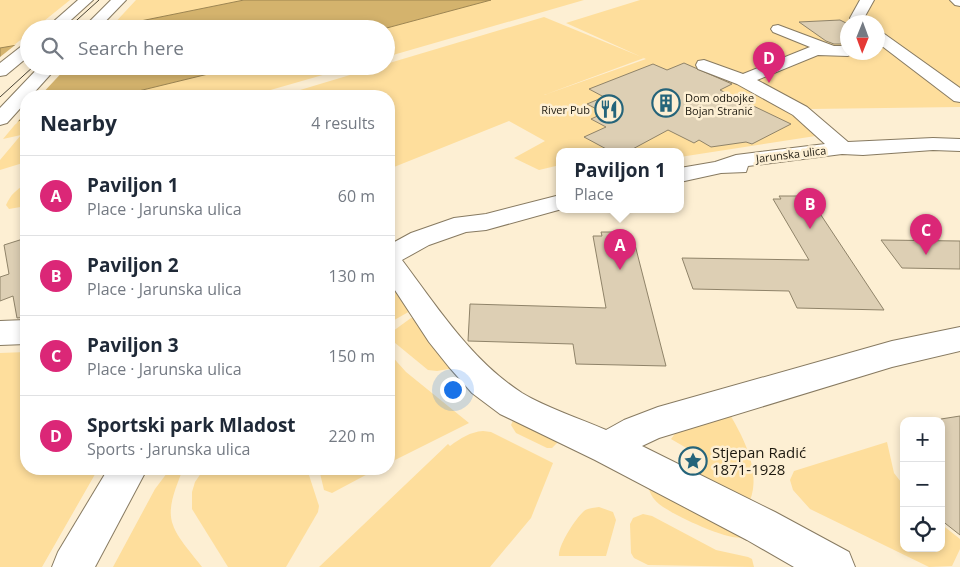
<!DOCTYPE html>
<html lang="en">
<head>
<meta charset="utf-8">
<style>
	body { margin:0; font-family:"Open Sans",sans-serif; background:#f2f2f3; color:#1f2937 }
	.controls { position:absolute; right:15px; bottom:15px; display:grid; overflow:hidden; border-radius:10px; box-shadow:0 2px 8px #0003 }
	.controls button { width:45px; height:45px; display:grid; place-items:center; padding:0; border:0; border-bottom:1px solid #e0e1e3; background:#fff; color:#1f2937; font:25px sans-serif }
	.compass { position:absolute; left:840px; top:15px; width:45px; height:45px; border-radius:50%; background:#fff; box-shadow:0 2px 8px #0003; rotate:181deg }
	.you { position:absolute; left:452px; top:389px; width:18px; height:18px; margin:-12px; border:4px solid #fff; border-radius:50%; background:#1a73e8; box-shadow:0 0 0 8px #1a73e833 }
	.badge { display:grid; place-items:center; width:32px; height:32px; border-radius:50%; background:#db2777; color:#fff; font-size:16px; font-weight:700 }
	.pin { position:absolute; translate:-50% -41px; filter:drop-shadow(0 1px 2px #0008) }
	.pin::after { content:''; position:absolute; top:26px; width:18px; height:15px; background:inherit; clip-path:polygon(0 0,100% 0,50% 100%) }
	.popup { position:absolute; left:556px; top:148px; width:128px; height:65px; box-sizing:border-box; display:grid; place-content:center; border-radius:10px; background:#fff; filter:drop-shadow(0 1px 4px #0005); font-size:16px; white-space:nowrap; color:#747a83 }
	.popup b { font-size:19px; color:#1f2937 }
	.popup::after { content:''; position:absolute; left:50%; top:100%; margin-left:-10px; border:10px solid transparent; border-top-color:#fff }
	.list { margin:0; padding:0; list-style:none }
	h2 { display:flex; justify-content:space-between; align-items:center; height:65px; margin:0; padding:0 20px; font-size:21px }
	h2 small { font-size:16px; font-weight:400; color:#747a83 }
	.list li { display:grid; grid-template-columns:32px 1fr auto; gap:15px; align-items:center; box-sizing:border-box; height:80px; padding:0 20px; border-top:1px solid #e0e1e3 }
	.list b { display:block; font-size:19px; white-space:nowrap }
	.list p { margin:0; font-size:16px; white-space:nowrap; color:#747a83 }
	.list em { font-size:16px; font-style:normal; color:#747a83 }
	.icon { flex:none; width:28px; height:28px; fill:none; stroke:currentColor; stroke-width:2; stroke-linecap:round; stroke-linejoin:round }
	.map { position:relative; flex:none; width:960px; height:567px; overflow:hidden }
	.search { position:absolute; background:#fff; box-shadow:0 2px 8px #0003; left:20px; top:20px; width:375px; height:55px; display:flex; align-items:center; gap:12px; box-sizing:border-box; padding:0 18px; border-radius:28px; color:#747a83; font-size:19px }
	.panel { position:absolute; background:#fff; box-shadow:0 2px 8px #0003; left:20px; top:90px; width:375px; height:385px; border-radius:20px }
	.map>svg:first-child { display:block }
</style>
</head>
<body>
<div class="map">
<svg width="960" height="567" viewBox="0 0 960 567">
	<rect width="100%" height="100%" fill="#fdefd3"/>
	<g fill="#fede9c" fill-rule="evenodd">
		<polygon points="0,0 70,0 34,29 29,29 29,33 13,46 0,48"/>
		<polygon points="136,0 244,0 111,27"/>
		<polygon points="491,0 584,0 386,57 386,29 383,29"/>
		<path d="M640 0H960V107L810 109 835 133 680 157V151H560V165L539 170 514 158 545 141 509 121 389 169V96H280L380 66H386V64L544 17 644 58 544 95 646 59 566 23ZM848 22H878V52H848Z"/>
		<polygon points="241,66 354,66 250,96 118,96"/>
		<polygon points="26,119 26,162 0,170 0,160 21,135 3,139 18,121"/>
		<path d="M26 184V206L9 209 6 205C11 194 16 190 26 184Z"/>
		<polygon points="398,290 412,310 389,323 389,291"/>
		<polygon points="411,318 418,318 454,368 437,371 428,370 389,338 389,334"/>
		<polygon points="26,352 26,469 98,469 42,567 0,567 0,353"/>
		<polygon points="389,353 406,372 469,423 389,463"/>
		<path d="M729 413C745 440 764 477 747 507L686 476 700 472 695 453 671 439 677 431Z"/>
		<polygon points="514,418 559,441 552,448 547,448 516,433 511,425"/>
		<path d="M483 431 491 432 553 463 531 518 490 567H319L448 444 450 446C461 438 470 432 483 431Z"/>
		<polygon points="887,442 894,473 904,486 904,548 941,548 941,524 960,539 960,549 952,566 929,567 810,509 793,490 790,480 794,471"/>
		<path d="M170 469H183C177 485 166 508 173 525 177 538 194 556 202 567H113L155 489Z"/>
		<polygon points="204,469 307,469 319,506 318,512 286,567 228,567 192,509 192,492 195,482"/>
		<polygon points="319,469 377,469 332,493 324,490"/>
		<path d="M648 484 745 537C731 543 671 514 659 504 652 498 649 492 648 484Z"/>
		<path d="M599 507 613 512 616 520 606 556H559C558 546 575 519 584 511 588 508 594 508 599 507Z"/>
		<polygon points="643,514 652,516 716,550 748,557 752,559 754,567 648,565 634,558 631,553 630,524 633,518"/>
	</g>
	<g fill="#d4b36d" stroke="#9d8551">
		<polygon points="244,0 491,0 383,29 101,29"/>
		<polygon points="29,43 29,66 241,66 118,96 26,96 26,119 0,125 0,48"/>
	</g>
	<polygon fill="#fdefd3" points="29,40 29,66 68,66 40,96 26,96 26,111 16,124 0,128 0,57 19,42"/>
	<g fill="#ddcfb4" stroke="#8f8369">
		<polygon points="840,20 848,24 848,44 834,44 826,41 799,22"/>
		<polygon points="684,63 732,84 720,90 791,124 752,144 746,142 711,147 699,140 694,143 668,130 629,151 610,151 584,137 606,127 591,119 604,113 587,104 604,97 589,89 653,64 667,70"/>
		<polygon points="779,196 801,196 803,200 811,200 884,310 797,308 789,291 693,289 682,258 809,260 773,199 781,199"/>
		<polygon points="601,232 625,232 626,236 633,237 666,366 576,364 573,344 468,341 470,304 606,308 593,236 602,236"/>
		<polygon points="26,238 26,317 17,318 13,296 0,301 0,277 9,274 4,245"/>
		<polygon points="881,240 960,241 960,269 902,268"/>
		<polygon points="960,416 960,535 941,520 941,419"/>
	</g>
	<g fill="none" stroke-linecap="round" stroke-linejoin="round">
		<g stroke="#877a61" stroke-width="2">
			<g id="minor">
				<polygon points="860,0 874,0 864,18 866,22 852,22 850,18"/>
				<polygon points="950,0 960,0 960,6 955,5"/>
				<polygon points="778,25 834,46 848,46 848,52 855,52 848,56 818,55 757,80 807,107 848,142 933,138 960,139 960,151 933,150 863,155 842,154 748,166 746,172 721,173 680,182 680,168 715,162 736,155 825,144 793,115 737,84 698,69 696,65 698,61 704,60 743,74 810,47 773,32 771,29 773,26"/>
				<polygon points="878,31 883,33 960,88 960,102 954,101 878,43"/>
				<path d="M560 195V209H562L486 230 466 232 429 245 402 260C438 308 471 360 522 393 545 407 581 419 606 430L624 420 658 407 892 341 960 327V351L892 367 659 438 642 446 775 512 849 552 855 567H794L747 540 595 460 500 414 472 393 449 367 429 342 389 281V245L411 233 454 218 486 214Z"/>
				<polygon points="26,320 26,344 0,345 0,321"/>
				<polygon points="108,469 147,469 95,567 52,567 58,552"/>
			</g>
		</g>
		<g stroke="#877a61" stroke-width="2">
			<g id="major">
				<polygon points="78,0 93,0 61,29 45,29"/>
				<polygon points="111,0 126,0 98,29 82,29"/>
				<polygon points="29,43 29,56 6,75 0,76 0,63 23,45"/>
				<polygon points="40,66 58,66 31,96 26,96 26,102 7,123 0,125 0,108"/>
			</g>
		</g>
		<use href="#minor" fill="#fff" fill-rule="evenodd"/>
		<use href="#major" fill="#fff" fill-rule="evenodd"/>
		<g stroke="#494335" stroke-width="1">
			<polyline points="67,29 99,0"/>
			<polyline points="0,97 34,66"/>
		</g>
	</g>
	<defs>
		<g id="building-ring" transform="scale(1.4375)"><circle r="9.5" fill="#fdefd3" stroke="#25647a" stroke-width="1.5"/><path d="M-4-6H4V6H1V3H-1V6H-4ZM-2.5-4.3h1.7v1.8h-1.7ZM.8-4.3h1.7v1.8H.8ZM-2.5-1h1.7V.8h-1.7ZM.8-1h1.7V.8H.8Z" fill="#25647a"/></g>
		<g id="restaurant-ring" transform="scale(1.4375)"><circle r="9.5" fill="#fdefd3" stroke="#25647a" stroke-width="1.5"/><path d="M-5-6h1v4h1v-4h1v4h1v-4h1v5L-1.5 .5V6h-2V.5L-5-1ZM5-6V6H3V1.5H1.5Q1.5-4 5-6Z" fill="#25647a"/></g>
		<g id="sight-ring" transform="scale(1.4375)"><circle r="9.5" fill="#fdefd3" stroke="#25647a" stroke-width="1.5"/><path d="M0-6L1.8-2.2L6-1.7L2.9 1.2L3.7 5.4L0 3.3L-3.7 5.4L-2.9 1.2L-6-1.7L-1.8-2.2Z" fill="#25647a"/></g>
	</defs>
	<g fill-rule="evenodd">
		<use href="#building-ring" x="666" y="103"/>
		<use href="#restaurant-ring" x="609" y="109"/>
		<use href="#sight-ring" x="693" y="461"/>
	</g>
	<g text-anchor="middle" dominant-baseline="central" stroke-width="5" stroke-linejoin="round" paint-order="stroke">
		<g font-size="11" fill="#1e1a10" stroke="#fdefd3" text-anchor="start">
			<text x="685" y="97">Dom odbojke<tspan x="685" dy="13">Bojan Stranić</tspan></text>
			<text x="590" y="109" text-anchor="end">River Pub</text>
		</g>
		<g font-size="11" fill="#1e1a10" stroke="#fdefd3">
			<text transform="translate(791 154) rotate(-7)">Jarunska ulica</text>
		</g>
		<g font-size="15" fill="#1e1a10" stroke="#fdefd3" text-anchor="start">
			<text x="712" y="452">Stjepan Radić<tspan x="712" dy="17">1871-1928</tspan></text>
		</g>
	</g>
</svg>
<div class="controls">
<button>+</button>
<button>−</button>
<button><svg class="icon" aria-label="locate" viewBox="0 0 24 24"><circle cx="12" cy="12" r="6"/><path d="M12 2v4M12 18v4M2 12h4M18 12h4"/></svg></button>
</div>
<svg class="compass" viewBox="-18 -18 36 36"><path d="M0-13l5 13h-10z" fill="#e53935"/><path d="M0 13l5-13h-10z" fill="#747a83"/></svg>
<div class="you"></div>
<div class="pin badge" style="left:620px;top:270px">A</div>
<div class="popup"><b>Paviljon 1</b>Place</div>
<div class="pin badge" style="left:810px;top:229px">B</div>
<div class="pin badge" style="left:926px;top:255px">C</div>
<div class="pin badge" style="left:769px;top:83px">D</div>
<div class="search"><svg class="icon" aria-label="search" viewBox="0 0 24 24"><circle cx="10" cy="10" r="6"/><path d="M15 15l6 6"/></svg>Search here</div>
<section class="panel">
<h2>Nearby<small>4 results</small></h2>
<ul class="list">
<li><span class="badge">A</span><div><b>Paviljon 1</b><p>Place · Jarunska ulica</p></div><em>60 m</em></li>
<li><span class="badge">B</span><div><b>Paviljon 2</b><p>Place · Jarunska ulica</p></div><em>130 m</em></li>
<li><span class="badge">C</span><div><b>Paviljon 3</b><p>Place · Jarunska ulica</p></div><em>150 m</em></li>
<li><span class="badge">D</span><div><b>Sportski park Mladost</b><p>Sports · Jarunska ulica</p></div><em>220 m</em></li>
</ul>
</section>
</div>
</body>
</html>
